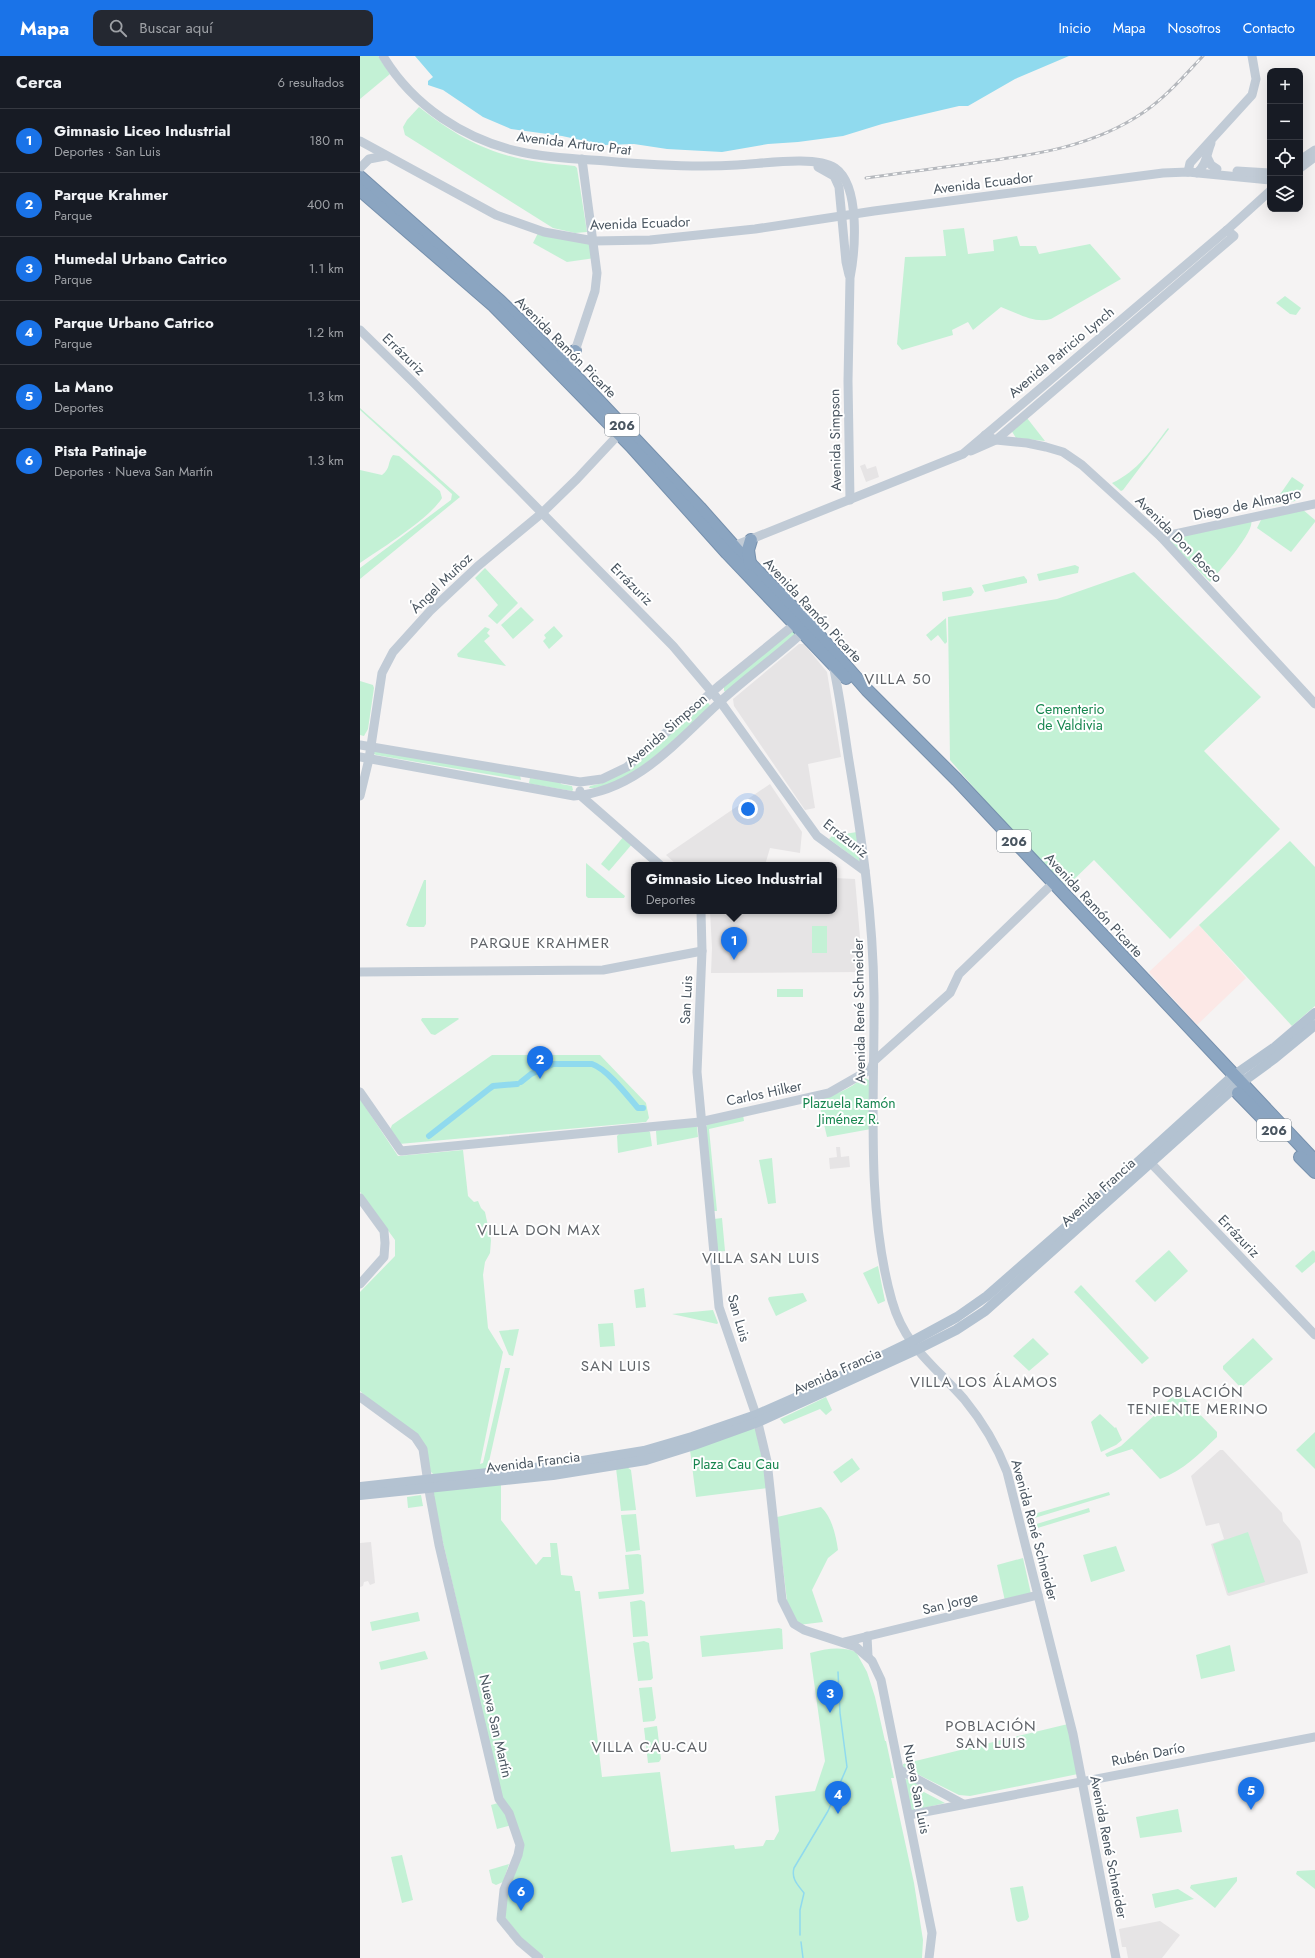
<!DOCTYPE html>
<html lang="es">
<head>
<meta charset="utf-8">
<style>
	body { margin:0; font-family:Jost,sans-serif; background:#242831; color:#f1f3f6 }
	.controls { position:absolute; right:12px; top:12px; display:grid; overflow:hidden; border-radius:8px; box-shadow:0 4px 16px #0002 }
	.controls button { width:36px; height:36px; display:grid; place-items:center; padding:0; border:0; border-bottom:1px solid #363941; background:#171b24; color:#f1f3f6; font:20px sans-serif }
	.you { position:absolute; left:388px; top:753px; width:14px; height:14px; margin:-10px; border:3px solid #fff; border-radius:50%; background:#1a73e8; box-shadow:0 0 0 6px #1a73e833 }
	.badge { display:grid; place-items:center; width:26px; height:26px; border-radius:50%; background:#1a73e8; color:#fff; font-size:13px; font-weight:700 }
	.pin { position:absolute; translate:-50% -33px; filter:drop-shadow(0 1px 2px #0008) }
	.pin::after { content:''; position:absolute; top:21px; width:14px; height:12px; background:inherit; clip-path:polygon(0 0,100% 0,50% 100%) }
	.popup { position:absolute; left:271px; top:806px; width:206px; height:52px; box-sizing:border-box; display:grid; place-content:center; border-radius:8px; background:#171b24; filter:drop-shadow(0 1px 3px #0005); font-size:13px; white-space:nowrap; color:#9ea1a6 }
	.popup b { font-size:15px; color:#f1f3f6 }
	.popup::after { content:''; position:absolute; left:50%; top:100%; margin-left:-8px; border:8px solid transparent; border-top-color:#171b24 }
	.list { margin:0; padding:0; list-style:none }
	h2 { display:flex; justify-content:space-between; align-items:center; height:52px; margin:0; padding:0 16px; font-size:17px }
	h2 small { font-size:13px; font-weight:400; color:#9ea1a6 }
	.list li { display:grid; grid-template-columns:26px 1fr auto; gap:12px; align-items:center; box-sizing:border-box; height:64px; padding:0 16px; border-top:1px solid #363941 }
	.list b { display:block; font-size:15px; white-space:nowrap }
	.list p { margin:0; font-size:13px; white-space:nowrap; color:#9ea1a6 }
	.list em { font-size:13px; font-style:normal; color:#9ea1a6 }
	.icon { flex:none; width:22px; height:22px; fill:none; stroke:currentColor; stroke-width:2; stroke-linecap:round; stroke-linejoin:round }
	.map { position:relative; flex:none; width:955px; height:1902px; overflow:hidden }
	header { display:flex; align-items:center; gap:24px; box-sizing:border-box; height:56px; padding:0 20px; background:#1a73e8; color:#fff }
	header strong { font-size:19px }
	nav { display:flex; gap:22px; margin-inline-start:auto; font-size:14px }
	.search { width:280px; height:36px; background:#242831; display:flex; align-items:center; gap:10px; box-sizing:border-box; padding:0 14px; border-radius:8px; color:#9ea1a6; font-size:15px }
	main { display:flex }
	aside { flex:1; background:#171b24 }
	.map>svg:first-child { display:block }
</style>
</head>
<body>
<header>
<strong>Mapa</strong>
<div class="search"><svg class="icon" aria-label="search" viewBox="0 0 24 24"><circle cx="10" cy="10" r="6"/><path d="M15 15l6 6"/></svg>Buscar aquí</div>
<nav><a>Inicio</a><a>Mapa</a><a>Nosotros</a><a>Contacto</a></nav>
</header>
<main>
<aside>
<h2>Cerca<small>6 resultados</small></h2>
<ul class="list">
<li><span class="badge">1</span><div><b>Gimnasio Liceo Industrial</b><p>Deportes · San Luis</p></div><em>180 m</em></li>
<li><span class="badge">2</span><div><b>Parque Krahmer</b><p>Parque</p></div><em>400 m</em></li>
<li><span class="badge">3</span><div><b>Humedal Urbano Catrico</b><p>Parque</p></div><em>1.1 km</em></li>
<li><span class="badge">4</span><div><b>Parque Urbano Catrico</b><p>Parque</p></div><em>1.2 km</em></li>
<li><span class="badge">5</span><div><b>La Mano</b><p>Deportes</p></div><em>1.3 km</em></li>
<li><span class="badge">6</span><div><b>Pista Patinaje</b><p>Deportes · Nueva San Martín</p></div><em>1.3 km</em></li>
</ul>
</aside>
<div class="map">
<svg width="955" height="1902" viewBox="0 0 955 1902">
	<rect width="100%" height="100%" fill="#f5f3f3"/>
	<g fill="#e6e4e5">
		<polygon points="505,408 507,413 516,410 519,421 506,426 500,410"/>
		<polygon points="439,588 444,588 467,616 481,701 448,708 455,752 445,754 374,650 373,643"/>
		<polygon points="410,728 442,776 440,797 410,792 405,809 317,809 306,799"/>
		<polygon points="474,822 495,823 503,916 351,917 352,892 350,855 474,855"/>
		<polygon points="476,1091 480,1091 481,1101 489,1100 490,1111 470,1113 469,1102 477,1101"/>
		<polygon points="860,1394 863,1394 922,1457 923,1465 940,1485 948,1517 869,1540 867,1539 851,1488 864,1483 859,1467 846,1470 831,1420"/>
		<polygon points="11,1486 15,1527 10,1529 8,1525 4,1526 3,1530 0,1531 0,1487"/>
		<polygon points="800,1865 820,1879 802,1902 768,1902 766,1891 762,1891 759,1873"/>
	</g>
	<polygon fill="#fce8e6" points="839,869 886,922 837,969 789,916"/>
	<g fill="#c3f1d5">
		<polygon points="0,0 18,0 30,18 0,43"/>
		<path d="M59 51C112 93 148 105 215 110L217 112 227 176 215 177 193 172 45 79 43 71 47 64Z"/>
		<path d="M604 172 608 198 634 195 633 184 657 180 660 190H676L679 198 730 188 761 223 691 263C675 268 657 257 641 251L613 274 608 266 592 274 593 279 542 294 537 288 545 201 586 200 583 174Z"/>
		<polygon points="178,177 229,187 235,202 207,206 173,187"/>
		<polygon points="925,240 941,252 936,259 930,258 916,247"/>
		<polygon points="0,352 100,441 0,523 0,512 91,444 92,438 0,354"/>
		<polygon points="667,362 685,385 656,382 651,374"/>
		<path d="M808 372 809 373 763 434 761 435 752 427C778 415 791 394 808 372Z"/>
		<path d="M33 399 39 400 80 435 82 442C69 463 22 492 0 507V414L22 419C31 412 27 407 33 399Z"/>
		<polygon points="932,421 944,429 935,445 912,450"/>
		<polygon points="942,453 955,464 955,466 931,496 897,472 903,460"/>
		<path d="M891 464C896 475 858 516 850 526L810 486V483Z"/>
		<polygon points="715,509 719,511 718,517 679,525 677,518"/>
		<polygon points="125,512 158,547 137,568 128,560 138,549 115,522"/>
		<polygon points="774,516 901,641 844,695 920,773 810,883 734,804 707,830 647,770 590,704 588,561 697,543"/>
		<polygon points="664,520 667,524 667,527 625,536 622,529"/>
		<polygon points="611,531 614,536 611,540 583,545 582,536"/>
		<polygon points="161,551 174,564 153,583 141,569"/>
		<polygon points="586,562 587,586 585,588 578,579 571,585 566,579"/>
		<polygon points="194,570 203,580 189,593 183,585 186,582 184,579"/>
		<polygon points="125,571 130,573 127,577 130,580 124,585 146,610 98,601 97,598"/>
		<polygon points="432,574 436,578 366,636 364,635 364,630"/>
		<polygon points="0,625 13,629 14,632 8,673 4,680 0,679"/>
		<path d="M347 645 351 651C324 674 265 735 229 732L230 730 243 727Z"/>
		<polygon points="14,695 160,719 161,724 16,699 14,698"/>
		<polygon points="170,722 200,726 201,728 212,730 213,734 212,735 171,728 169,727"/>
		<polygon points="497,776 500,806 469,783 472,780"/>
		<polygon points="264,780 273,787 249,815 241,808"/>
		<polygon points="930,785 955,811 955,950 932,970 839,869"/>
		<polygon points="226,807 265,840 264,842 228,842 226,840"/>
		<polygon points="64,824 66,824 66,868 64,871 49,871 46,869"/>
		<rect x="452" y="870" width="15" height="27"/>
		<rect x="417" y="933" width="26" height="8"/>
		<polygon points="62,962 98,962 99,963 75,979 71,978 61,964"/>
		<polygon points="132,999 240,999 286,1047 289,1062 286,1066 39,1088 30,1074 32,1069"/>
		<path d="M503 1021 511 1025V1073L467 1081 458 1043C476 1038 490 1034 503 1021Z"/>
		<path d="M0 1043 38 1100 103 1094 108 1140 114 1146 118 1145 121 1152 125 1156 131 1184 130 1197 125 1206 123 1219 128 1272 143 1296 120 1408 123 1407 145 1312H150L128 1410 125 1414 141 1428V1464L176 1509 183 1501H191L190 1487H197L201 1519 212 1520 215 1535H220L242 1721 300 1716 311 1796 374 1789 375 1793 403 1790 406 1784H414L419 1775 415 1740 455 1735 465 1705 450 1597C466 1593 480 1590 496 1596L507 1616 515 1641 525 1685H526L534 1722H531L554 1827 563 1884 562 1902H185L163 1884 144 1860 147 1834 162 1799 142 1741 72 1439 74 1419 70 1415 67 1394 0 1335V1236L35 1200V1184L0 1136Z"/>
		<polygon points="383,1059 384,1065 349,1073 357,1155 353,1155 345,1074 348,1067"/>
		<polygon points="332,1069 337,1071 338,1081 297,1089 296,1075 300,1072"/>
		<polygon points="287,1074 290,1076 292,1090 258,1097 257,1080 261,1076"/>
		<polygon points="412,1102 416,1147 408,1148 399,1104"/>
		<polygon points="362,1162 365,1195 357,1196 354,1163"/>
		<polygon points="809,1194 828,1215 795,1246 775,1225"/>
		<polygon points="953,1194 955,1196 955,1206 942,1217 935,1210"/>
		<polygon points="518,1210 525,1245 518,1248 503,1217"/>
		<polygon points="721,1229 789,1302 782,1308 714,1236"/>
		<polygon points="284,1232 286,1251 276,1252 274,1234"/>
		<polygon points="443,1237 447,1245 416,1260 408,1243 409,1241"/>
		<polygon points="353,1254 358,1267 357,1268 312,1258"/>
		<polygon points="253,1267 255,1290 240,1291 238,1268"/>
		<polygon points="159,1273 153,1300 149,1299 139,1275"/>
		<polygon points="673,1282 689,1298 669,1315 653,1300"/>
		<polygon points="893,1282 913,1303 881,1332 863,1313 863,1310"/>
		<path d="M822 1340 857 1376V1381C840 1397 823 1415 800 1423L772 1393 747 1401 745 1398 761 1390 796 1358 795 1356 791 1359 788 1356 795 1349 798 1353 795 1356 812 1341Z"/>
		<polygon points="466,1341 472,1354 466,1359 460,1353 424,1368 420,1363"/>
		<polygon points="740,1358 755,1372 756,1371 762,1384 756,1389 741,1396 731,1366"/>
		<polygon points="391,1372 396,1373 408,1432 336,1441 330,1394"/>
		<polygon points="955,1376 955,1413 936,1394"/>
		<polygon points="492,1402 500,1413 481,1427 473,1416"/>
		<polygon points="267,1411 271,1414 276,1454 261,1455 256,1412"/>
		<polygon points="749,1436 750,1439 668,1464 667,1460"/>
		<polygon points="61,1439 63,1450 48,1452 47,1441"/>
		<path d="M461 1451C472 1461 476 1480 478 1494L468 1502 452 1534 463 1566 430 1570 417 1461Z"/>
		<polygon points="729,1452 730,1456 671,1474 670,1470"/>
		<polygon points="276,1458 280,1494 266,1496 261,1459"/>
		<polygon points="888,1476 905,1526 868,1537 853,1488"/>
		<polygon points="756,1490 765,1515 731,1526 723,1499"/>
		<polygon points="278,1498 281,1499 284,1536 283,1538 239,1543 238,1536 269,1533 265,1499"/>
		<polygon points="663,1502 671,1538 645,1545 637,1509"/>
		<polygon points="281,1544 285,1546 288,1580 273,1581 270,1546"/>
		<polygon points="58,1556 60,1565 12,1575 10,1566"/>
		<polygon points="419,1572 422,1573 423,1593 342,1601 340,1580"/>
		<polygon points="284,1585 289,1587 293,1622 291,1624 278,1625 273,1587"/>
		<polygon points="870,1589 875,1615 841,1623 836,1599"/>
		<polygon points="65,1595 68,1603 21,1614 19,1606"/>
		<polygon points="292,1631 296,1662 294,1665 283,1666 279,1632"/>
		<polygon points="708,1668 718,1718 610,1740 599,1739 543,1711 543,1708"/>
		<polygon points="297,1670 301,1703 299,1706 288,1707 284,1672"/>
		<polygon points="546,1723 560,1727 562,1735 585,1747 551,1755 544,1724"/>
		<polygon points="138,1747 152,1769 137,1773 131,1749"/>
		<polygon points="818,1753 822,1776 780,1782 776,1761"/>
		<polygon points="42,1799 53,1844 42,1847 31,1801"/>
		<polygon points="149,1808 143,1826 136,1829 132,1827 129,1814"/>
		<polygon points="955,1814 955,1833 936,1818 937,1815"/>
		<polygon points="877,1821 877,1825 855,1852 830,1832 831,1829"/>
		<polygon points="663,1830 669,1861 667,1864 658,1866 656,1864 650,1832"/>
		<polygon points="818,1833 834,1843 795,1852 792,1838"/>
	</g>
	<polygon fill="#90daee" points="55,0 709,0 655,23 608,50 599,50 522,68 483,80 438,86 408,88 362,96 307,93 274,88 244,89 202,80 151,73 123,61 83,34 68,29 68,25 73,21"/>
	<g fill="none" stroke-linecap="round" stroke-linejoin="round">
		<g stroke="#90daee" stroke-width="1.5">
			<path d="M440 1879V1854L444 1837C438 1829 431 1823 434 1812L468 1755 487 1711 480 1657 478 1616"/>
			<polyline points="441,1886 443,1902"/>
		</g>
		<g stroke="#90daee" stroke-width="6">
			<path d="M161 1026 171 1018 193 1008H232C247 1013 267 1039 278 1052H283"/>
			<polyline points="69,1080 129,1033 133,1030 157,1028"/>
		</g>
		<g stroke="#7690ad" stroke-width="14">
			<g id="highway">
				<polyline points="0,121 140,245 209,313 340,452 379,496 450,569 507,634 597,724 955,1105"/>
				<polyline points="0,134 134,250 271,390 367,497 486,622"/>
				<polyline points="195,298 205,300 215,295"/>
				<polyline points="390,508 388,494 391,484"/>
				<polyline points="878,1037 914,1074"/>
				<polyline points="940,1101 955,1116"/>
			</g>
		</g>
		<g stroke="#c1cbd6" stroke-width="9">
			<path d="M23 0C53 50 105 84 161 96 189 102 218 103 246 105 290 109 333 112 377 109 401 108 456 99 475 112 501 130 495 196 490 222L488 325 490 444"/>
			<polyline points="0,85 136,159 184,176 234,185 290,184 395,173 514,155 803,117 828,116 910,124"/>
			<polyline points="848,103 851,109 857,113"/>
			<polyline points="940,104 955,94"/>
			<polyline points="458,111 474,120 479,131 486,206 489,219"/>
			<polyline points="0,112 9,103 25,100"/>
			<polyline points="940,112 955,101"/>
			<polyline points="877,115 910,117"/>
			<polyline points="828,116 830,107 892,39 896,23 892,0"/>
			<path d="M837 117C847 108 846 99 851 87"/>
			<polyline points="0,274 55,328 313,590 362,648 457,780 505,815"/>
			<polyline points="209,313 235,235 237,217 222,103"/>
			<polyline points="625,379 636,384 667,387 686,391 703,396 722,409 801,481 955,648"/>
			<polyline points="611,395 636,384 874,180 867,174"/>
			<polyline points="801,481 955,448"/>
			<polyline points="374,490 603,398 867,174 910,135"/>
			<path d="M473 609C480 640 484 673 489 705 502 783 513 860 514 939 515 1036 505 1151 532 1245 545 1291 574 1309 604 1343 622 1365 637 1390 647 1416L713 1678 756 1902"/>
			<polyline points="0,689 220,726 242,723 267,711 360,629 435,568"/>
			<path d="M0 701 214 740C277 735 317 685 361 645 387 621 416 601 442 577"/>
			<polyline points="220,735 220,739 300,809"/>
			<polyline points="0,740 9,703 22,617 33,596 70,555 118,510 182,457 217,423 259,378"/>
			<polyline points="341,855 342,895 337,1016 359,1251 396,1359 407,1405 422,1544 434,1568 444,1574 496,1591 512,1605 521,1624 572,1877 569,1902"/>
			<polyline points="0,916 243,914 342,895"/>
			<polyline points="0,1036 41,1095 340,1066 469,1037 511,1013 514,1005 590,937 599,918 689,831"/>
			<polyline points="786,1102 955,1279"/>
			<polyline points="0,1142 24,1175 25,1187 24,1201 0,1228"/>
			<polyline points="0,1341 55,1381 63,1393 70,1440 79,1489 139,1743 149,1757 160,1789 158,1799 144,1834 141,1863 159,1885 179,1902"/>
			<polyline points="507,1580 508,1600"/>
			<polyline points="484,1586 678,1539"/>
			<polyline points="540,1714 603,1748"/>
			<polyline points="549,1759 955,1681"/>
		</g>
		<g stroke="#b3c2d1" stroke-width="10">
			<polyline points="0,1431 192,1410 284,1395 332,1381 396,1359 446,1337 551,1286 597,1261 627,1240 714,1164 873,1020 915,991 955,957"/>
			<polyline points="0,1439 193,1419 286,1404 334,1389 398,1366 556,1294 596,1274 625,1255 874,1032 915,1002 955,969"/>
		</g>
		<use href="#highway" stroke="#8ba5c1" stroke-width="12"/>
		<g stroke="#b5b8bd" stroke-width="3">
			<path id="rail" d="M506 122C542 117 578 112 614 107 674 99 733 91 784 56 806 41 824 20 843 0"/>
		</g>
		<use href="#rail" stroke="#fff" stroke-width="1.5" stroke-dasharray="4.5" stroke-linecap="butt"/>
	</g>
	<g text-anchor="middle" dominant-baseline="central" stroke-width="4" stroke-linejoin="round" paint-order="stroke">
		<g fill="#fff" stroke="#808990" stroke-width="1">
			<rect x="245" y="358" width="34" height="22" rx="3"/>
			<rect x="637" y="774" width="34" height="22" rx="3"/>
			<rect x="897" y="1063" width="34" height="22" rx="3"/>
		</g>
		<g font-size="13" font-weight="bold" fill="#4a5661">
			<text x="262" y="369">206</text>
			<text x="654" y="785">206</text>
			<text x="914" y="1074">206</text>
		</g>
		<g font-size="14" fill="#4a5661" stroke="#fff">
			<text transform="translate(214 87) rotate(7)">Avenida Arturo Prat</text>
			<text transform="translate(623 127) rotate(-7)">Avenida Ecuador</text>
			<text transform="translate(280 167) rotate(-2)">Avenida Ecuador</text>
			<text transform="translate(206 291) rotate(45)">Avenida Ramón Picarte</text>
			<text transform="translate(701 296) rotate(-40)">Avenida Patricio Lynch</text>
			<text transform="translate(44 298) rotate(44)">Errázuriz</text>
			<text transform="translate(475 384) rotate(-91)">Avenida Simpson</text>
			<text transform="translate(887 448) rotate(-12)">Diego de Almagro</text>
			<text transform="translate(819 483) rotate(45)">Avenida Don Bosco</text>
			<text transform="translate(81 527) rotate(-44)">Ángel Muñoz</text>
			<text transform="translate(272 528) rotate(45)">Errázuriz</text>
			<text transform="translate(453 554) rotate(47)">Avenida Ramón Picarte</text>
			<text transform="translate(306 674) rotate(-41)">Avenida Simpson</text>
			<text transform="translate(486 782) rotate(38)">Errázuriz</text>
			<text transform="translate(734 849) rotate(47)">Avenida Ramón Picarte</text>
			<text transform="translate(326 944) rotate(-87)">San Luis</text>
			<text transform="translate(499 955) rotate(-91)">Avenida René Schneider</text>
			<text transform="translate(404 1037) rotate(-12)">Carlos Hilker</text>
			<text transform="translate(738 1136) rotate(-42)">Avenida Francia</text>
			<text transform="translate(879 1180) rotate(46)">Errázuriz</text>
			<text transform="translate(379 1262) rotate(74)">San Luis</text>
			<text transform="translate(477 1315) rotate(-24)">Avenida Francia</text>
			<text transform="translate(173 1406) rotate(-7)">Avenida Francia</text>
			<text transform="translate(675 1474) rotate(75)">Avenida René Schneider</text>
			<text transform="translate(590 1547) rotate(-14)">San Jorge</text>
			<text transform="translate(136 1670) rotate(77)">Nueva San Martín</text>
			<text transform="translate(788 1698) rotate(-11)">Rubén Darío</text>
			<text transform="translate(557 1733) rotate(79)">Nueva San Luis</text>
			<text transform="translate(749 1791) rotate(79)">Avenida René Schneider</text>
		</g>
		<g font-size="14" fill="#17864f" stroke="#fff">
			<text x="710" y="653">Cementerio<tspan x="710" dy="16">de Valdivia</tspan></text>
			<text x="489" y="1047">Plazuela Ramón<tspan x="489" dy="16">Jiménez R.</tspan></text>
			<text x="376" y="1408">Plaza Cau Cau</text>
		</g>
		<g font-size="15" letter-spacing="1" fill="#5f6368" stroke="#fff">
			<text x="538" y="623">VILLA 50</text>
			<text x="180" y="887">PARQUE KRAHMER</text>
			<text x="179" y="1174">VILLA DON MAX</text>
			<text x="401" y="1202">VILLA SAN LUIS</text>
			<text x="256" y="1310">SAN LUIS</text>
			<text x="624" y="1326">VILLA LOS ÁLAMOS</text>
			<text x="838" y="1336">POBLACIÓN<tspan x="838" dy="17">TENIENTE MERINO</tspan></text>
			<text x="631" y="1670">POBLACIÓN<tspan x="631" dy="17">SAN LUIS</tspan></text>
			<text x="290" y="1691">VILLA CAU-CAU</text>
		</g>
	</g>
</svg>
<div class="controls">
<button>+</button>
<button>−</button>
<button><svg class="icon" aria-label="locate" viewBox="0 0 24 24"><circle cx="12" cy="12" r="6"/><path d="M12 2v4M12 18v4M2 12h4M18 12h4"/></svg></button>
<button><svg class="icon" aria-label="layers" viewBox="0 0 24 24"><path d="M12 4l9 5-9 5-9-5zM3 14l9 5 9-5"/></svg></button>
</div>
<div class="you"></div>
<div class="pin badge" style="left:374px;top:904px">1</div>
<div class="popup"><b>Gimnasio Liceo Industrial</b>Deportes</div>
<div class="pin badge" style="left:180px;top:1023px">2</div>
<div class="pin badge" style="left:470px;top:1657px">3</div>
<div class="pin badge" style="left:478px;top:1758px">4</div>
<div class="pin badge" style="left:891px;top:1754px">5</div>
<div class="pin badge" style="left:161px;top:1855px">6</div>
</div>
</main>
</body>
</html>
